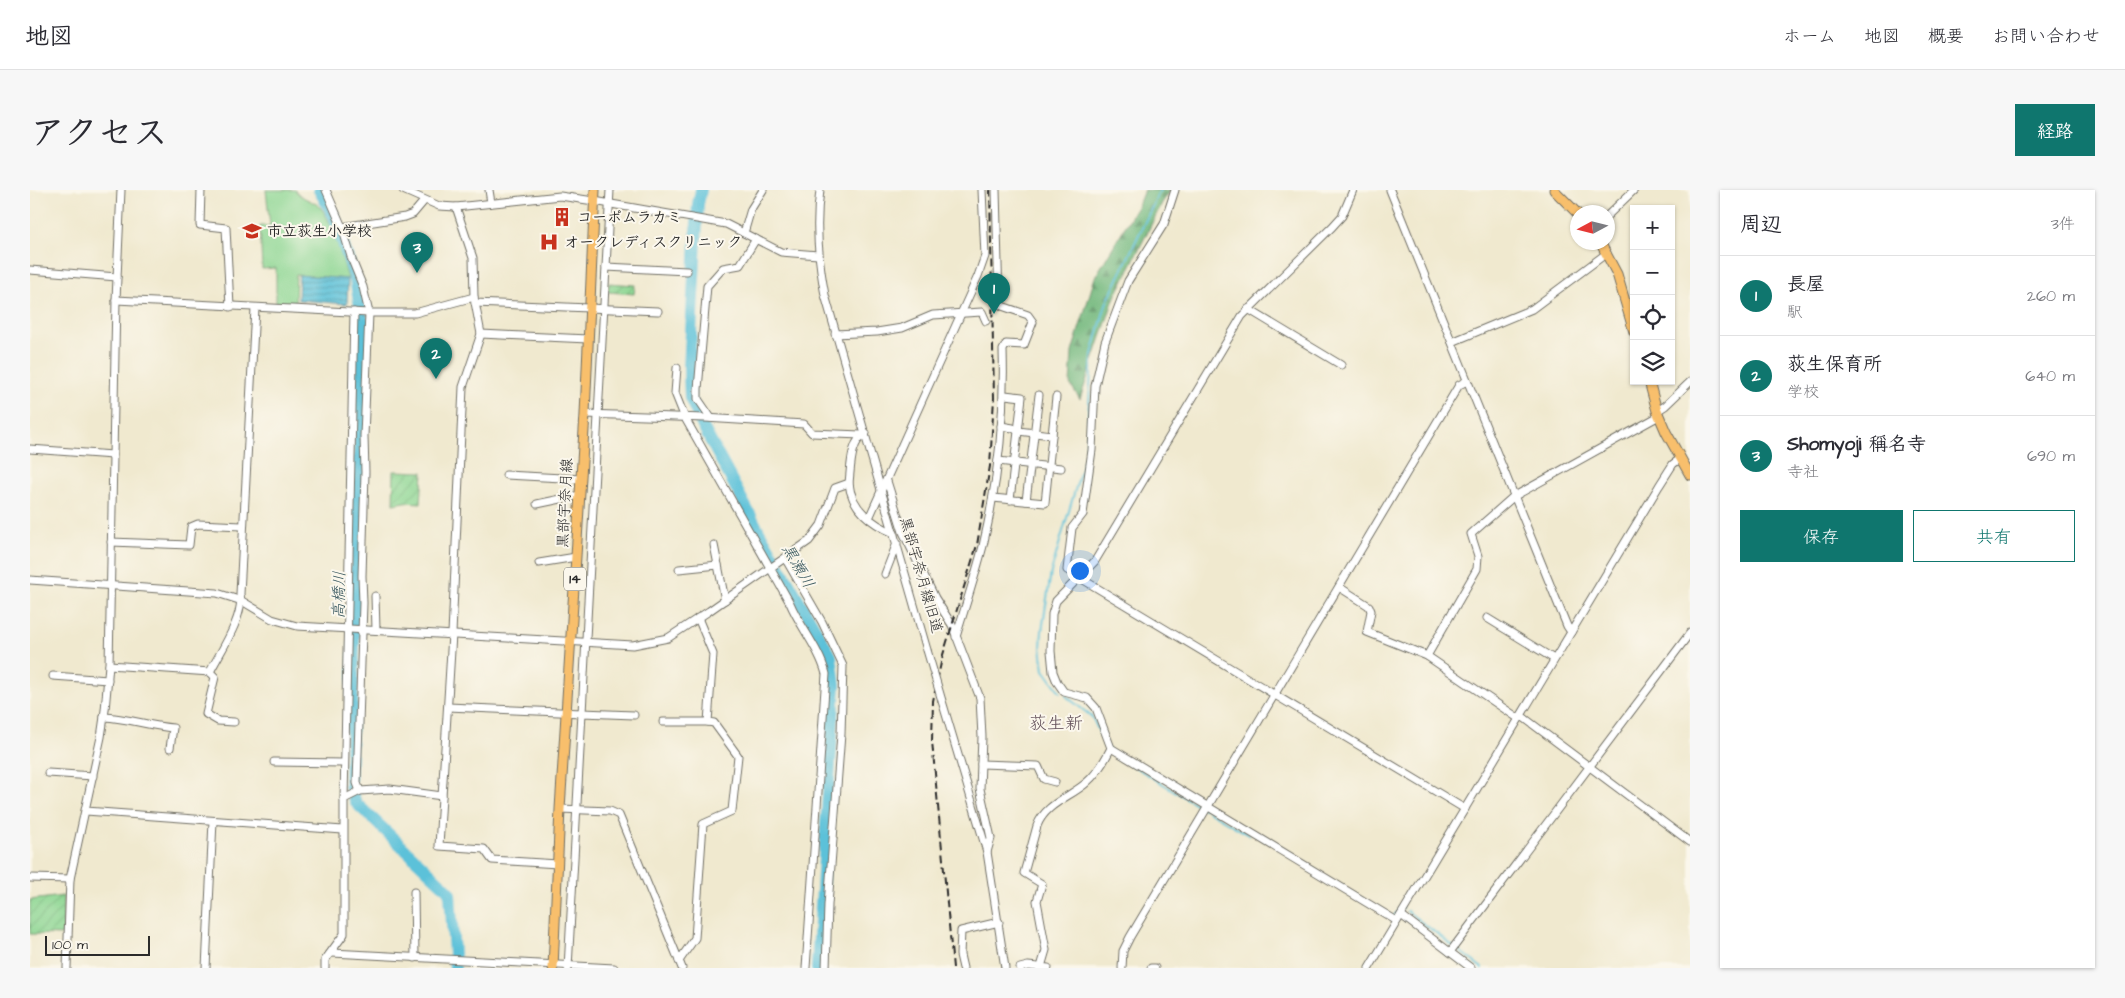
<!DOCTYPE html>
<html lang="ja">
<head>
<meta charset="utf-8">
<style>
	body { margin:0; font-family:"Architects Daughter","Klee One",sans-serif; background:#f7f7f7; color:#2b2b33 }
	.controls { position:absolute; right:15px; top:15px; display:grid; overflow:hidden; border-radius:0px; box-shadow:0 1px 4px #0004 }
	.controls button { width:45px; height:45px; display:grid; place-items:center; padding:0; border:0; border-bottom:1px solid #e1e1e2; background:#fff; color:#2b2b33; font:25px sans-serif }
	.compass { position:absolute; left:1540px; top:15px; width:45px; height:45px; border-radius:50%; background:#fff; box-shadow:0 1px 4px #0004; rotate:263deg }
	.scale { position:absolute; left:15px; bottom:12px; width:105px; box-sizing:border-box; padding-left:5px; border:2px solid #2b2b2b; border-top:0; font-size:14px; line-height:18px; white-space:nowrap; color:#2b2b2b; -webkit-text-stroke:4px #fbf7ec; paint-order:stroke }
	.you { position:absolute; left:1049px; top:380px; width:18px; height:18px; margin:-12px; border:4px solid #fff; border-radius:50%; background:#1a73e8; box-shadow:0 0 0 8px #1a73e833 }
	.badge { display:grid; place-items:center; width:32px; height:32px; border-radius:50%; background:#0f766e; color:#fff; font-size:16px; font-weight:700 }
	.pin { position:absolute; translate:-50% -41px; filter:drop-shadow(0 1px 2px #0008) }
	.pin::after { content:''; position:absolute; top:26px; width:18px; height:15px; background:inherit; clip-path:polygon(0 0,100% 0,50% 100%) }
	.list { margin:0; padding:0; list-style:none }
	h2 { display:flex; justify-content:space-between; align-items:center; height:65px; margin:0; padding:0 20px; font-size:21px }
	h2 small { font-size:16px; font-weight:400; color:#7c7c81 }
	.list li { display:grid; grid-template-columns:32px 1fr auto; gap:15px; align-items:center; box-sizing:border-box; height:80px; padding:0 20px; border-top:1px solid #e1e1e2 }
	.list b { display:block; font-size:19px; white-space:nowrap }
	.list p { margin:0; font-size:16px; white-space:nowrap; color:#7c7c81 }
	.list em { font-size:16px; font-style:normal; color:#7c7c81 }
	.actions { display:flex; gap:10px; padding:15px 20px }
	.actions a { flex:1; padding:11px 0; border:1px solid #0f766e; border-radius:0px; text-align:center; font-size:18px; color:#0f766e }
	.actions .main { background:#0f766e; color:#fff }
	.icon { flex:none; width:28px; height:28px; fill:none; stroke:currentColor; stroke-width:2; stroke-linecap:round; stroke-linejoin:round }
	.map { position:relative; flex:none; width:1660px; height:778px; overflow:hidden; border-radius:0px }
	header { display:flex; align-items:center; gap:30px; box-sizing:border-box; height:70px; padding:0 25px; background:#fff; border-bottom:1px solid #e1e1e2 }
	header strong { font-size:24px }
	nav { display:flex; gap:28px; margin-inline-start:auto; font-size:18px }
	.intro { display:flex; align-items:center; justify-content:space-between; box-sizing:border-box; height:120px; padding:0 30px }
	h1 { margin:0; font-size:35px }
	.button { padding:12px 22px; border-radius:0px; background:#0f766e; color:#fff; font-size:18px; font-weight:700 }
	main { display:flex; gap:30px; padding:0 30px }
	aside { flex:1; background:#fff; border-radius:0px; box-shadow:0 1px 4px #0004 }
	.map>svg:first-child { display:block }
</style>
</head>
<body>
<header>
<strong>地図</strong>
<nav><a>ホーム</a><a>地図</a><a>概要</a><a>お問い合わせ</a></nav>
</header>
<div class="intro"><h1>アクセス</h1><a class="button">経路</a></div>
<main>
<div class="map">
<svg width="1660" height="778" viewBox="0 0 1660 778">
	<defs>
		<pattern id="forest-firs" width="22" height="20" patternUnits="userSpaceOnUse" patternTransform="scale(1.25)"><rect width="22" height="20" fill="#71b77c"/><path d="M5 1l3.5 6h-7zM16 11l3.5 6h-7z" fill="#5d9566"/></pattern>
		<pattern id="garden-furrows" width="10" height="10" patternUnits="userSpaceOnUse" patternTransform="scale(1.25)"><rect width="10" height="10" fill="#8cd692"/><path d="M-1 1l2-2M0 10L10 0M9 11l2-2" fill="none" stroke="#79b87e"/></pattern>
		<pattern id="water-rules" width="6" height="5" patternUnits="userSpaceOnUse" patternTransform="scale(1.25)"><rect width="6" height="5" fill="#5bc1d9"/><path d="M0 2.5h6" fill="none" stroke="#4b9db0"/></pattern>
	</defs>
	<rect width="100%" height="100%" fill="#fbf7ec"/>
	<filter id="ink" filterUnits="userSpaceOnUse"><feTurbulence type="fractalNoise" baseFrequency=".02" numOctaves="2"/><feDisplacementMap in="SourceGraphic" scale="10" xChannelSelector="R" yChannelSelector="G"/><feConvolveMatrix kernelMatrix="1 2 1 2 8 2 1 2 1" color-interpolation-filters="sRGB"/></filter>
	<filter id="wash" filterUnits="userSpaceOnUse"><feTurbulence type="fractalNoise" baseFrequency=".0096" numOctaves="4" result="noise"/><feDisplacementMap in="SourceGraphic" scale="20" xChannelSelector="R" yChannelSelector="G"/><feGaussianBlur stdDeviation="1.12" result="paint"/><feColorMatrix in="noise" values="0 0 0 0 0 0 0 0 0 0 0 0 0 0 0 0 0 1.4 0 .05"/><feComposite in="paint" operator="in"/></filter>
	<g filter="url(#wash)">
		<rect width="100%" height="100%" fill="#f0e9cf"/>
		<polygon fill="url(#forest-firs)" stroke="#4e7154" points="1114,0 1141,0 1132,13 1084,109 1050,209 1040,194 1042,162 1065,87 1108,15"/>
		<g fill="url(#garden-furrows)" stroke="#5c805e">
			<polygon points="579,93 605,95 604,104 578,102"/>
			<polygon points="364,281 393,282 391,313 375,312 363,314"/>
			<polygon points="33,706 33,745 0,744 0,710"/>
		</g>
		<path fill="#8cd692" stroke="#5c805e" d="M236 0H265C271 9 283 10 290 17 302 29 313 71 318 89L266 85 265 116 246 114V78L232 79 230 36H240Z"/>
		<polygon fill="url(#water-rules)" stroke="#437682" points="269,85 318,89 317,114 268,110"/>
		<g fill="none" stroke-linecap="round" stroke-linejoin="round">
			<g stroke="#5bc1d9" stroke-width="2">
				<polyline points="1030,502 1014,480 1011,457 1012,441 1021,382 1056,263 1062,164 1076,114 1130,0"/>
				<polyline points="1036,506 1062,527 1078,560"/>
				<polyline points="1082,563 1174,619"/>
				<polyline points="1178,621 1219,645"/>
				<polyline points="1377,721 1452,778"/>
				<polyline points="1363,727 1371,717 1373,718"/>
			</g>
			<g stroke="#5bc1d9" stroke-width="12">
				<polyline points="289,0 304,26 325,89 333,133 320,596 326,613 417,699 420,704 425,778"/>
				<polyline points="671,0 668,14 659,179 660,208 673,237 729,341 801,466 805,495 787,778"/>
			</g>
		</g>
	</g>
	<g filter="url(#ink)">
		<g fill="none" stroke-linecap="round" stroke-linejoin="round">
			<g stroke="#706e64" stroke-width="9">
				<g id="minor">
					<polyline points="171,0 170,35 196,38 200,117"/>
					<polyline points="296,0 312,37 322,70 333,97 339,123 334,246 335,282 332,386 333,413 327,593 330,601"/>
					<polyline points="373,0 409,16 426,17 530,6 564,11 696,34 751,62 788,65"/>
					<polyline points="459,0 461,13"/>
					<path d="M790 0C785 36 788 69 795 105L897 460"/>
					<polyline points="1145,0 1134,34 1098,91 1075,152 1065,196 1062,260 1053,324 1042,338 1037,380 1435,619"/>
					<polyline points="1323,0 1312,26 1302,37 1212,126 1065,371 1026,411 1022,424 1021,461 1023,482 1027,492 1034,502 1057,508 1066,518 1081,558 1367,731"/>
					<polyline points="1360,0 1537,436 1541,442"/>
					<polyline points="426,17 443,68 444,107 451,144 433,197 422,444 409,656 454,659 462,670 528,674"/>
					<polyline points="1578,25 1604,0"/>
					<polyline points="312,37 375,27 383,24 394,11"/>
					<polyline points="714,43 721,19 733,0"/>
					<polyline points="576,77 580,0"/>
					<polyline points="0,80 87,87"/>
					<polyline points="86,110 339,123 385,123 444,107"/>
					<polyline points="445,113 628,121"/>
					<polyline points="1218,119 1311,175"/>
					<polyline points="451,144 558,149"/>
					<polyline points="805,144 847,142 872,138 903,125 952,122 956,131"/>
					<polyline points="1422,152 1502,119 1577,63"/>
					<path d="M647 178 645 203 655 228 760 413C770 437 789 458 796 484L776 778"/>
					<polyline points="975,205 992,207 980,310"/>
					<polyline points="1627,221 1635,216 1660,192"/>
					<polyline points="555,224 675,228 774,234 782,243 831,245"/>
					<polyline points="681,228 668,209 668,199 677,96 693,78 710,75 726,49"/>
					<polyline points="971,236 983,238 988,241 1022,245"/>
					<polyline points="0,259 83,265"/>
					<polyline points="968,271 1031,278"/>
					<polyline points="476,285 551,289"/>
					<polyline points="857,291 873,342 905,408 922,435 950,508 952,547 950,599 961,648 957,662"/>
					<path d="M819 293C821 318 842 334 864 343"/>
					<polyline points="963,308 1015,313 1026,207"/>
					<polyline points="996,311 1009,205"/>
					<polyline points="507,314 550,305"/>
					<polyline points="839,328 948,86 955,66 952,0"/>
					<polyline points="81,352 159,355 161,337 168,334 212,336"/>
					<polyline points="684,355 695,410"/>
					<polyline points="755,368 792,432 813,476 811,544 798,715 796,778"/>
					<polyline points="509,373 546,367"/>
					<polyline points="649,379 688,375"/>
					<polyline points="855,384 867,353"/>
					<path d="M0 390 187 403 212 411 242 429 267 436 603 455 638 448 679 421 779 351 791 335 805 298 819 293C821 277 820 251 836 243"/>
					<polyline points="1309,397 1339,416 1341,421 1337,442 1397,466 1488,528 1493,527 1660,652"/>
					<polyline points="345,406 346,440"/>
					<polyline points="668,428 683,464 678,532"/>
					<polyline points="1457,428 1524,469"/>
					<path d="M926 447C935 417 945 387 953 356 968 292 975 225 973 160L976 154 994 155 1003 132 998 125 972 116 969 111 966 0"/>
					<polyline points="1397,466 1447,379 1448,366 1441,344 1483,307 1629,226"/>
					<path d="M79 475 180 482C190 462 215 426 210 404L225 118"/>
					<polyline points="180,482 185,487 176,524 188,531 204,532"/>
					<polyline points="23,486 78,490"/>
					<polyline points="912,511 957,662 975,778"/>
					<polyline points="418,517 552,523 576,77 657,81"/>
					<path d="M74 527C98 528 119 536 143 538L140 558"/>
					<polyline points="633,532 678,532 684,533 708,566 702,621 673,634 665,748 649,771"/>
					<polyline points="244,572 313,573"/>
					<polyline points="951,574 1008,576 1014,589 1025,592"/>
					<polyline points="18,583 63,586"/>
					<polyline points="314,609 324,122"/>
					<polyline points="530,619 580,621 589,625 652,778"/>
					<polyline points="56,621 313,640"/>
					<polyline points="0,688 40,689"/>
					<polyline points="384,702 385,768"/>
					<polyline points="1371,725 1441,778"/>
					<polyline points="1420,762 1660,443"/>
					<polyline points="302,763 584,778"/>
					<path d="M1011 777 1016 760 1007 711 1012 694 994 683 1007 636C1015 614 1040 607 1056 593 1067 584 1075 570 1081 558"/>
					<polyline points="37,778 40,689 71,547 75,520 79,475 86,110 91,0"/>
					<polyline points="176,778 183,631"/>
					<polyline points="295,778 295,770 314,744 314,609 330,601 360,599 412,606"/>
					<polyline points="538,778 552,523 604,525"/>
					<polyline points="933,778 930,765 931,741 969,732"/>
					<polyline points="990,778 998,776 1018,778"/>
					<polyline points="1092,778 1093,761 1100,747 1429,195 1437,191"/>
					<polyline points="1121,778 1125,778"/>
					<polyline points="1339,778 1629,296 1643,274 1650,269"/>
				</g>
			</g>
			<g stroke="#706e64" stroke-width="11">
				<g id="major">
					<polyline points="1524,0 1548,24"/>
					<polyline points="1570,52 1587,84 1604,142"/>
					<polyline points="1619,191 1627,221 1636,242 1660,285"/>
					<polyline points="523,778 530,619 555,224 565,0"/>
				</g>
			</g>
			<use href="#minor" stroke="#fff" stroke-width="7"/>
			<use href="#major" stroke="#f8bf6c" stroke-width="9"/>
			<polyline stroke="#2b2b2b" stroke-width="2" stroke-dasharray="8 4" stroke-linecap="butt" points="923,778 902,551 903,511 912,468 947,355 960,276 964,208 960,0"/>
			<g stroke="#706e64" stroke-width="9" stroke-linecap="butt">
				<polyline id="minor-bridge" points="897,460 912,511"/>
			</g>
			<use href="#minor-bridge" stroke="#fff" stroke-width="7"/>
		</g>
	</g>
	<defs>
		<g id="building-bare" transform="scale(1.5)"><path d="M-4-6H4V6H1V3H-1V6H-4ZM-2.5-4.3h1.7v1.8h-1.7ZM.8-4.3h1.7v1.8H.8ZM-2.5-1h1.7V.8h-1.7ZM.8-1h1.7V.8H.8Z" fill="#c8321e" stroke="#fbf7ec" stroke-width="2.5" paint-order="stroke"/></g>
		<g id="school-bare" transform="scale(1.5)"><path d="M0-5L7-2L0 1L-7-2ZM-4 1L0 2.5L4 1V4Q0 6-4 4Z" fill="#c8321e" stroke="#fbf7ec" stroke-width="2.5" paint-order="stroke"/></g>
		<g id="hospital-bare" transform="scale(1.5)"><path d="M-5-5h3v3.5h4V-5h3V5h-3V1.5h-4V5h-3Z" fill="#c8321e" stroke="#fbf7ec" stroke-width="2.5" paint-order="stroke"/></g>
	</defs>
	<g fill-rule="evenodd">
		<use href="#building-bare" x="532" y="27"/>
		<use href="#school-bare" x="222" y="41"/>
		<use href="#hospital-bare" x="519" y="52"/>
	</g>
	<g text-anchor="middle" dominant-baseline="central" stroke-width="4" stroke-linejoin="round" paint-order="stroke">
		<rect fill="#fbf7ec" stroke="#696865" stroke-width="1" x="534" y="377.5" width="22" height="23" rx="4"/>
		<g font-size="14" font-weight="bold" fill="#2b2b2b">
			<text x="545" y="389">14</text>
		</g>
		<g font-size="15" font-weight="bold" fill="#2b2b2b" stroke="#fbf7ec" text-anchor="start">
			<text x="547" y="27">コーポムラカミ</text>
			<text x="237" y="41">市立荻生小学校</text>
			<text x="534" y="52">オークレディスクリニック</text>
		</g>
		<g font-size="15" fill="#2b2b2b" stroke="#fbf7ec">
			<text transform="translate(535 313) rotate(-87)">黒部宇奈月線</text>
			<text transform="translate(891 385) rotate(74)">黒部宇奈月線旧道</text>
		</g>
		<g font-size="16" font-style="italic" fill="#39585f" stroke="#fbf7ec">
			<text transform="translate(768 376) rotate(60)">黒瀬川</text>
			<text transform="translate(309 405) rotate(-89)">高橋川</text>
		</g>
		<g font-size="18" fill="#64525b" stroke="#fbf7ec">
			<text x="1026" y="533">荻生新</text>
		</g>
	</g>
</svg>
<div class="controls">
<button>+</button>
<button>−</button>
<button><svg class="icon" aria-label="locate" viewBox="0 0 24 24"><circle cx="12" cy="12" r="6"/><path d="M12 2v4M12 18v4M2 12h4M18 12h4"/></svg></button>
<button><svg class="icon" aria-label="layers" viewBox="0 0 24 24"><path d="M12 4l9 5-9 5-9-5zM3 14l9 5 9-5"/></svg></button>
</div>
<svg class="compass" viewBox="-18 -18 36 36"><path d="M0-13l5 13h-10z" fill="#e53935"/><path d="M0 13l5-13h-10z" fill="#7c7c81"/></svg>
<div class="scale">100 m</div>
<div class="you"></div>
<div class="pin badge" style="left:964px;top:124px">1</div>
<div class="pin badge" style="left:406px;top:189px">2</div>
<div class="pin badge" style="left:387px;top:83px">3</div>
</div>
<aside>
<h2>周辺<small>3件</small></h2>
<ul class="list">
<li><span class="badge">1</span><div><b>長屋</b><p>駅</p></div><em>260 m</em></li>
<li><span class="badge">2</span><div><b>荻生保育所</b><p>学校</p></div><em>640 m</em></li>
<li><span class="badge">3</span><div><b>Shomyoji 稱名寺</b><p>寺社</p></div><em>690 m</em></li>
</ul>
<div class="actions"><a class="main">保存</a><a>共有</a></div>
</aside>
</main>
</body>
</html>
